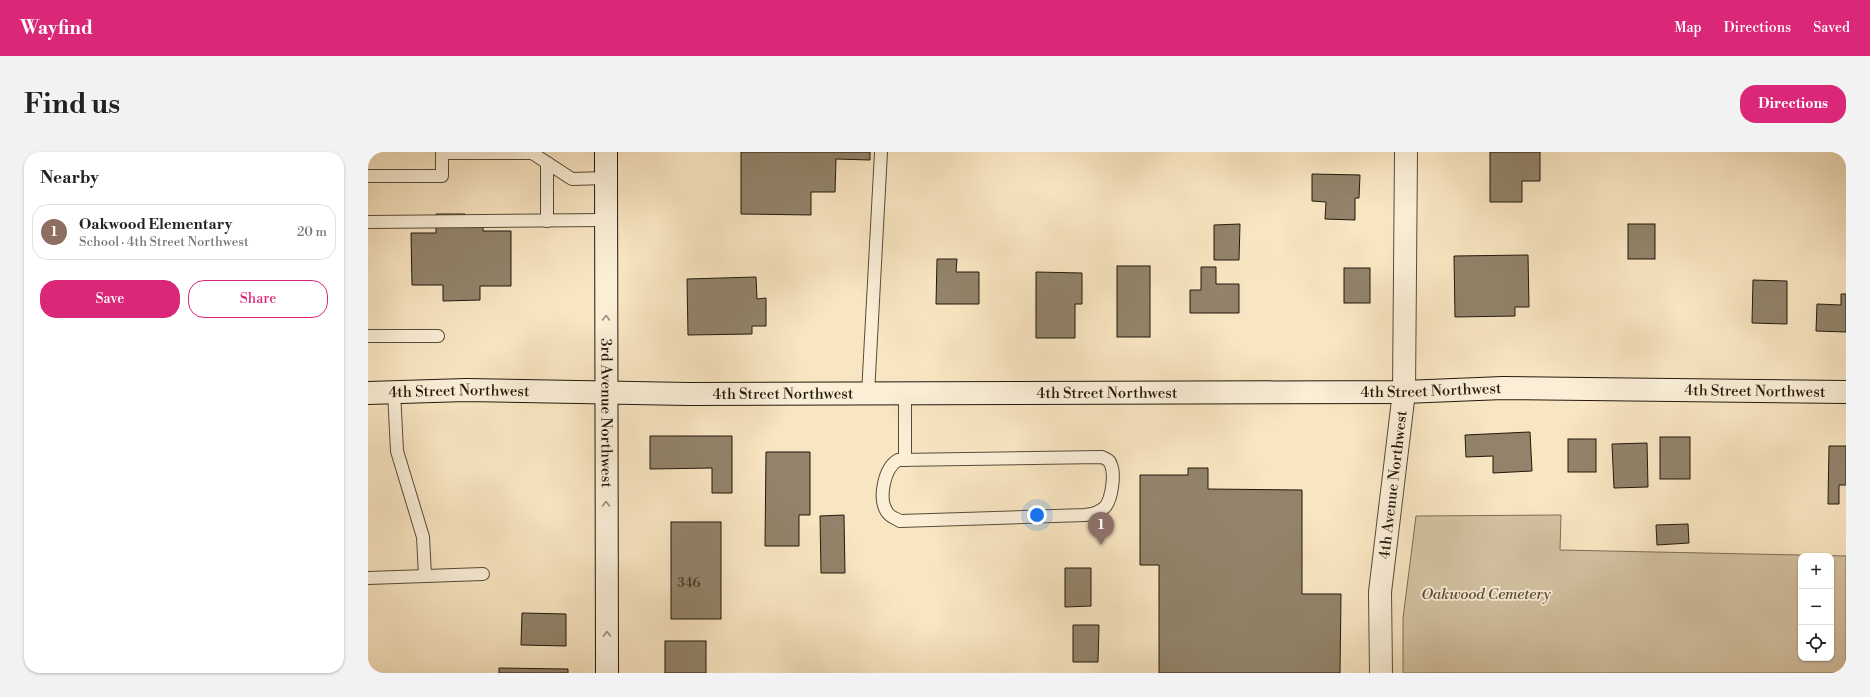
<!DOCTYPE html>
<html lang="en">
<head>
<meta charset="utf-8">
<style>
	body { margin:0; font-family:"Libre Bodoni",serif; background:#f2f2f2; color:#222 }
	.controls { position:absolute; right:12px; bottom:12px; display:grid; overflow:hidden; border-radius:8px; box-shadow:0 1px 3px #0004 }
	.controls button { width:36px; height:36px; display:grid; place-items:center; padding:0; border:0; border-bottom:1px solid #e0e0e0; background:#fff; color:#222; font:20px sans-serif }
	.you { position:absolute; left:669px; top:363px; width:14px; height:14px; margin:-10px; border:3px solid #fff; border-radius:50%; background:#1a73e8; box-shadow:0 0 0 6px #1a73e833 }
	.badge { display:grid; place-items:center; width:26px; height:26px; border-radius:50%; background:#db2777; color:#fff; font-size:13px; font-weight:700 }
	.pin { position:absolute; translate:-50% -33px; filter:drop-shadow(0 1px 2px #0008) }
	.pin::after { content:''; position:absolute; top:21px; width:14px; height:12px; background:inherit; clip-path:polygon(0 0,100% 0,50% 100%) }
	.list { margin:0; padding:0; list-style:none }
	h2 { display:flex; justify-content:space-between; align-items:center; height:52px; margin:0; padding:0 16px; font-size:17px }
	h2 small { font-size:13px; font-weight:400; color:#767676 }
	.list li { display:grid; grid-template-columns:26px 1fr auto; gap:12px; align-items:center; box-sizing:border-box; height:56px; margin:0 8px 8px; padding:0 8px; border:1px solid #e0e0e0; border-radius:16px }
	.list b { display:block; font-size:15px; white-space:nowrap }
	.list p { margin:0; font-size:13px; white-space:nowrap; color:#767676 }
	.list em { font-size:13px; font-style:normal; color:#767676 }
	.actions { display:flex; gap:8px; padding:12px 16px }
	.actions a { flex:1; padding:9px 0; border:1px solid #db2777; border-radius:16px; text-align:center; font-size:14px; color:#db2777 }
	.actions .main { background:#db2777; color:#fff }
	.icon { flex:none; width:22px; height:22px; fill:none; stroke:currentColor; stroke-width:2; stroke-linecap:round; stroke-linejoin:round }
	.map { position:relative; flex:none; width:1478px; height:521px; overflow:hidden; border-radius:16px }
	header { display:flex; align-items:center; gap:24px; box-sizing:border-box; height:56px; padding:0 20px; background:#db2777; color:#fff }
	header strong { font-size:19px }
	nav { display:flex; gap:22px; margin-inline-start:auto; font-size:14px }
	.intro { display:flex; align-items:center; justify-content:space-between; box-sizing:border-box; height:96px; padding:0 24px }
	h1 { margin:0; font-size:28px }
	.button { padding:10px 18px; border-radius:16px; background:#db2777; color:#fff; font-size:14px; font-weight:700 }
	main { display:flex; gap:24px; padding:0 24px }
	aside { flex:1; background:#fff; border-radius:16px; box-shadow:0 1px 3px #0004 }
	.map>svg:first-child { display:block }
</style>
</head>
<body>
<header>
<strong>Wayfind</strong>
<nav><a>Map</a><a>Directions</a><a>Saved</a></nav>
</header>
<div class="intro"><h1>Find us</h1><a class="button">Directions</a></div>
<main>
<aside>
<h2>Nearby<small></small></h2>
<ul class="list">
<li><span class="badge" style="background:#8d6e63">1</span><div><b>Oakwood Elementary</b><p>School · 4th Street Northwest</p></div><em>20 m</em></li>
</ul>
<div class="actions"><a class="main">Save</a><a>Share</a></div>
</aside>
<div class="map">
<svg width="1478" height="521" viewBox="0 0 1478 521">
	<rect width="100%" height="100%" fill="#f8e5c1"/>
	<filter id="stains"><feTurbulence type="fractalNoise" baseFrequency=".005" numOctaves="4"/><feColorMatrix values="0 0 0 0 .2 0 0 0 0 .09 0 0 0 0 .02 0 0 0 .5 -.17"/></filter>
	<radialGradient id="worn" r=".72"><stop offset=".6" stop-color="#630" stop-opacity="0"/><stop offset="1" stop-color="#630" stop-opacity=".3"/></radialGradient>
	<path fill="#d4c2a2" stroke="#7c6e57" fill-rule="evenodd" d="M1193 363 1192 398 1478 404V521H1035V466L1048 364ZM1433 404H1463V506H1433Z"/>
	<g fill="#92836a" stroke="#23190c">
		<polygon points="373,0 502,0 502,8 468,7 467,40 443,40 443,63 373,62"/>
		<polygon points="1122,0 1172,0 1172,29 1154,29 1154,50 1122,50"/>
		<polygon points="944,22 992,23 991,46 987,46 987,68 957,67 958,50 944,49"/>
		<polygon points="68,62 97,62 97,68 115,67 115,79 143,79 143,134 112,134 112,148 75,149 75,133 44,133 43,81 68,81"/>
		<polygon points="872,72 871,108 846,108 846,73"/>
		<rect x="1260" y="72" width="27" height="35"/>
		<polygon points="1160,103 1161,155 1147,155 1147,164 1087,165 1086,104"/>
		<polygon points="569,107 589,107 588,120 611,120 611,152 568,152"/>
		<rect x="749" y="114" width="33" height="71"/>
		<polygon points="833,115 848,115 848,132 871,132 871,161 822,161 822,138 833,138"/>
		<rect x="976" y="116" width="26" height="35"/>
		<polygon points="668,120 714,121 714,152 707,152 707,186 668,186"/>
		<polygon points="388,125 389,147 398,146 398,174 384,174 384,182 320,183 319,127"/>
		<polygon points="1385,128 1419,129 1419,172 1384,171"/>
		<polygon points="1473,142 1478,142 1478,180 1448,179 1449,152 1473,153"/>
		<polygon points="1162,280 1164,319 1125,321 1125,304 1098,305 1097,283"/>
		<polygon points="282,284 364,284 364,341 344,341 344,316 282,317"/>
		<rect x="1292" y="285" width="30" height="42"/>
		<rect x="1200" y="287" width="28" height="33"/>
		<polygon points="1279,291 1280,335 1246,336 1244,292"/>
		<polygon points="1461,294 1478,294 1478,333 1471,333 1471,352 1460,352"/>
		<polygon points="398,300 442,300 442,363 431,363 431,394 397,394"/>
		<polygon points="820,316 840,316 840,337 934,338 934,442 973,442 972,521 791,521 791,413 772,413 772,323 820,323"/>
		<polygon points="476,363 477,421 453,421 452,364"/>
		<rect x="303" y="370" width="50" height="97"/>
		<polygon points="1320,372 1321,391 1289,393 1288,373"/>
		<polygon points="697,416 723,416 723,454 697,455"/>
		<polygon points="154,461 198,462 198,494 153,493"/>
		<polygon points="705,473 731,473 730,510 705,510"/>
		<rect x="297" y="489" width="41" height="32"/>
		<polygon points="131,516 200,517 200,521 131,521"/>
	</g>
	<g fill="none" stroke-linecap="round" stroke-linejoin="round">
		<g stroke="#584c39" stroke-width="14">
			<g id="service">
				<polyline points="74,1 164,1 204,27 238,26"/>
				<polyline points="179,11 179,69"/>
				<polyline points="0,24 74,24 74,0"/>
				<polyline points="0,70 238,68"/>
				<polyline points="0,184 70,184"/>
				<polyline points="26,240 29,299 55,385 57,424"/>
				<polyline points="537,241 537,308"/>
				<polyline points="500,242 513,0"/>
				<path d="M734 305C738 307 742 308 743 313 747 322 744 347 737 355 731 361 724 362 717 363L532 369C527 366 522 365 519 360 510 347 516 316 530 308Z"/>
				<polyline points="0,426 115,422"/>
			</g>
		</g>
		<g stroke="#584c39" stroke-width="24">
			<g id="minor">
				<path id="s1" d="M1013 521 1012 440 1036 240 1038 0"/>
			</g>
		</g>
		<g stroke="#23190c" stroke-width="24">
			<g id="secondary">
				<path id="s2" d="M238 0 239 521"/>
				<path id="s3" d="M0 241 98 238 321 242 1036 240 1135 236 1478 240"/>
			</g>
		</g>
		<use href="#service" stroke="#faeed7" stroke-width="12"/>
		<use href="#minor" stroke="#faeed7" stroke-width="22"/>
		<use href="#secondary" stroke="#faeed7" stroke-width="22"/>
	</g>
	<defs><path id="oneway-chevron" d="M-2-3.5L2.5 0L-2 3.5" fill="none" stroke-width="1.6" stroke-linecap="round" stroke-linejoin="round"/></defs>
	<g stroke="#998e7c">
		<use href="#oneway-chevron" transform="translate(238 166) rotate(-90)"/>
		<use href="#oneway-chevron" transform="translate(238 352) rotate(-90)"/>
		<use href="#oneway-chevron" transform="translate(239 482) rotate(-91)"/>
	</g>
	<g text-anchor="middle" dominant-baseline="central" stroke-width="4" stroke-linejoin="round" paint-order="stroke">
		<g font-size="13" fill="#3f3424">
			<text x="321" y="431">346</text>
		</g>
		<g font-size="15" fill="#23190c" stroke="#faeed7">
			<text stroke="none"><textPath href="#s3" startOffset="1063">4th Street Northwest</textPath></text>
			<text stroke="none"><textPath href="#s3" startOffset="1387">4th Street Northwest</textPath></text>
			<text stroke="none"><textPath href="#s3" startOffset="91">4th Street Northwest</textPath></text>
			<text stroke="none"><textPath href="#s3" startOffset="739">4th Street Northwest</textPath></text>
			<text stroke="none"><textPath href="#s3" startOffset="415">4th Street Northwest</textPath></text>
			<text stroke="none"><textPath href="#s2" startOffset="261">3rd Avenue Northwest</textPath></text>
			<text stroke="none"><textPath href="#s1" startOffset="189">4th Avenue Northwest</textPath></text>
		</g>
		<g font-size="15" font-style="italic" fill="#584c39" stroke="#faeed7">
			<text x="1118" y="442">Oakwood Cemetery</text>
		</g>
	</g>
	<rect width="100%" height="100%" filter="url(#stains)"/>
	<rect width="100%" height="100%" fill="url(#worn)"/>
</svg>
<div class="controls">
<button>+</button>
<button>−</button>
<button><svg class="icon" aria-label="locate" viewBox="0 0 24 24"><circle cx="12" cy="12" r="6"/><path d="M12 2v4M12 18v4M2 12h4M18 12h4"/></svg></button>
</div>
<div class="you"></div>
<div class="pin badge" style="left:733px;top:393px;background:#8d6e63">1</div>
</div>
</main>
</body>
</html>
